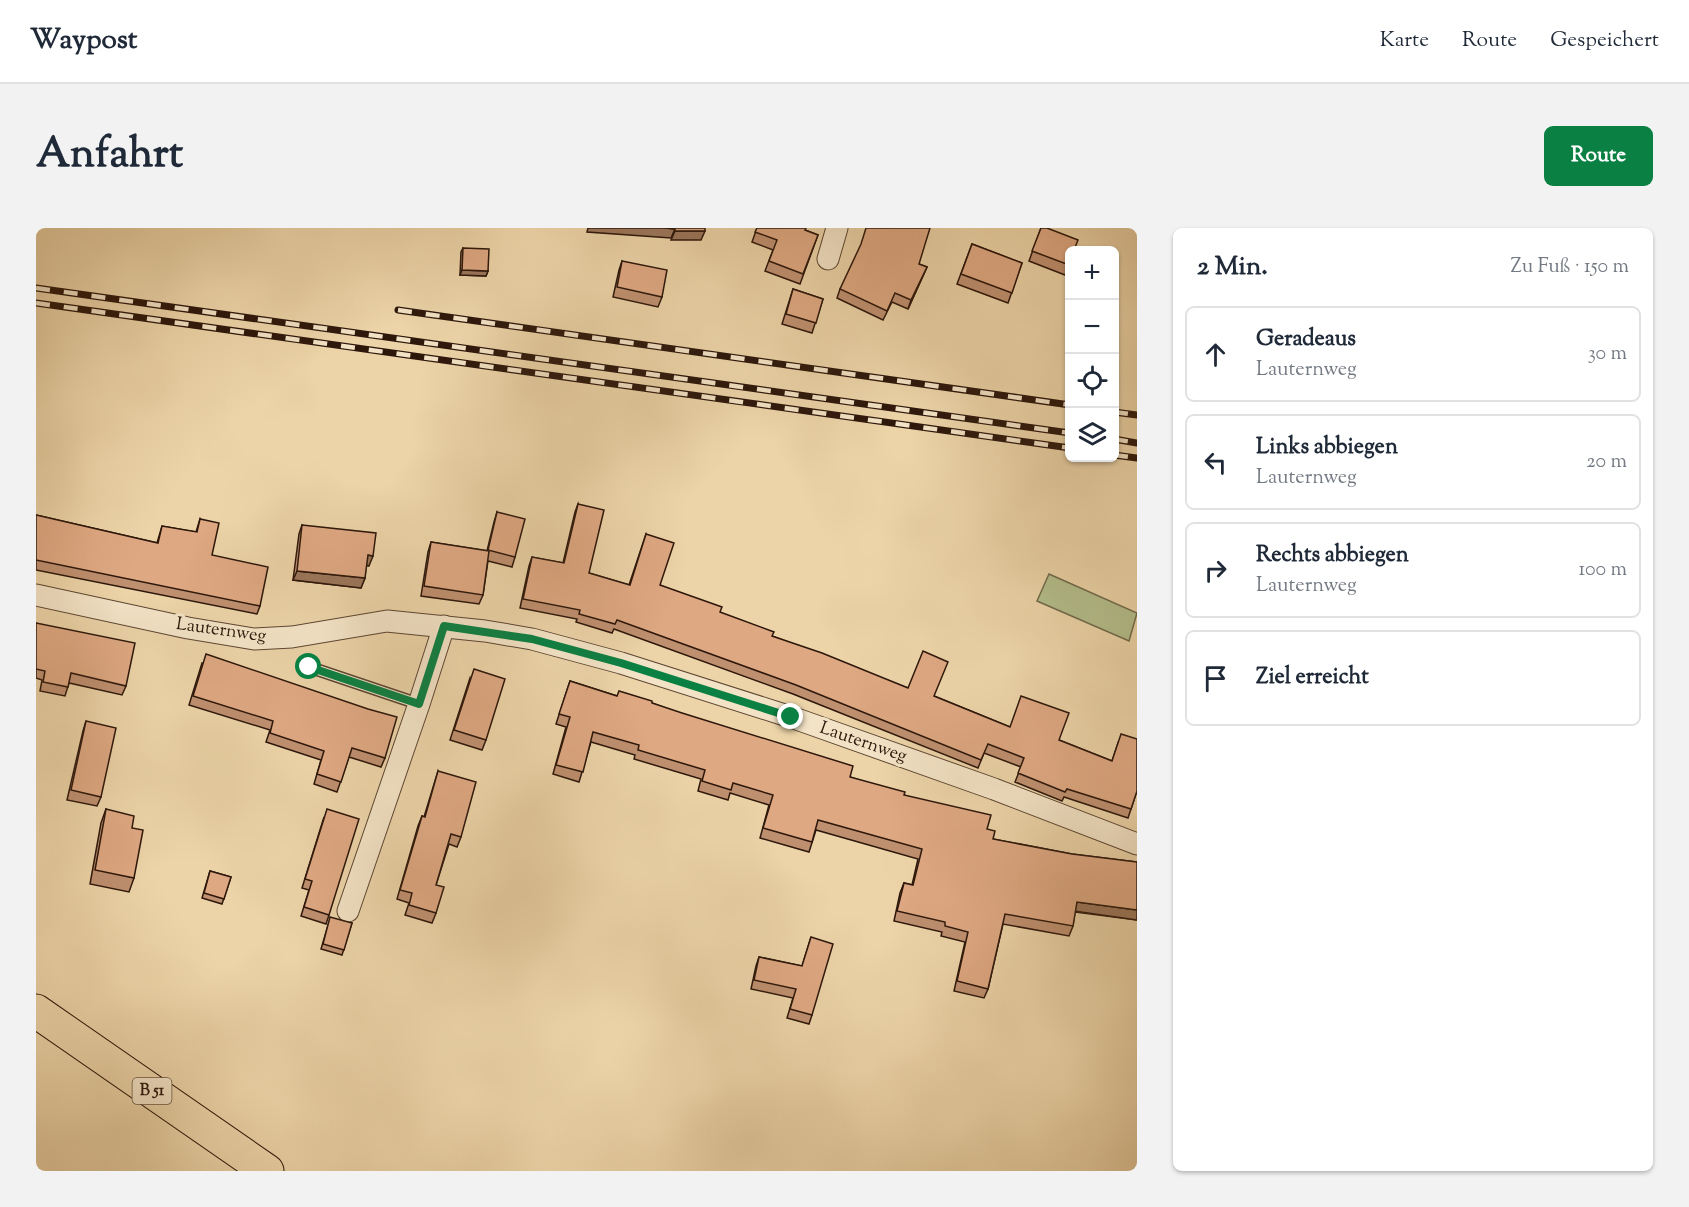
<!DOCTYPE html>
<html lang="de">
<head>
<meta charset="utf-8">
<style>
	body { margin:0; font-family:"Sorts Mill Goudy",serif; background:#f2f2f3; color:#1f2937 }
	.controls { position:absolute; right:18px; top:18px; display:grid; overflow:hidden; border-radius:9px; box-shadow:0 2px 4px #0004 }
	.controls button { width:54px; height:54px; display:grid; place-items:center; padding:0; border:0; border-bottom:2px solid #e0e1e3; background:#fff; color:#1f2937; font:30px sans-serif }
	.stop { position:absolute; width:18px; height:18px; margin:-14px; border:4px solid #0b8043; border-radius:50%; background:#fff }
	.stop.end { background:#0b8043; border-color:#fff; box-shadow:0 2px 6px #0008 }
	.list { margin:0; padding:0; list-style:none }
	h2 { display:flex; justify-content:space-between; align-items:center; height:78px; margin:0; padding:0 24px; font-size:26px }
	h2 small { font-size:20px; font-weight:400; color:#747a83 }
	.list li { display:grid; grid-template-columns:39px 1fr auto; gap:18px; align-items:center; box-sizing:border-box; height:96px; margin:0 12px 12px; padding:0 12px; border:2px solid #e0e1e3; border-radius:9px }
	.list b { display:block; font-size:22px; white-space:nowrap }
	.list p { margin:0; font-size:20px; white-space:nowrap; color:#747a83 }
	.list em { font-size:20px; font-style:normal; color:#747a83 }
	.icon { flex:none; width:33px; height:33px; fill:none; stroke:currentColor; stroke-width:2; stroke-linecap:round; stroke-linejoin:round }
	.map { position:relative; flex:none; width:1101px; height:943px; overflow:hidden; border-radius:9px }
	header { display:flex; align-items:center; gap:36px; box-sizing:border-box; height:84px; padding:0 30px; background:#fff; border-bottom:2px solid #e0e1e3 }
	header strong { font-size:28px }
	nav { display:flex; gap:33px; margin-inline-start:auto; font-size:21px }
	.intro { display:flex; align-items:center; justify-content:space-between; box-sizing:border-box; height:144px; padding:0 36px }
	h1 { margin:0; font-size:42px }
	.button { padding:15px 27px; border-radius:9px; background:#0b8043; color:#fff; font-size:21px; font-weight:700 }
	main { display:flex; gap:36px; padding:0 36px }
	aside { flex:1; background:#fff; border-radius:9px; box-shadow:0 2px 4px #0004 }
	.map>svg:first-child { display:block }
</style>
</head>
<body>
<header>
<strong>Waypost</strong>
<nav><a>Karte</a><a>Route</a><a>Gespeichert</a></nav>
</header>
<div class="intro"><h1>Anfahrt</h1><a class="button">Route</a></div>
<main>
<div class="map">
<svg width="1101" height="943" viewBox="0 0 1101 943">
	<rect width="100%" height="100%" fill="#ecd4a8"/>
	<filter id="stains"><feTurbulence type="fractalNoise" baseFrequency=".00333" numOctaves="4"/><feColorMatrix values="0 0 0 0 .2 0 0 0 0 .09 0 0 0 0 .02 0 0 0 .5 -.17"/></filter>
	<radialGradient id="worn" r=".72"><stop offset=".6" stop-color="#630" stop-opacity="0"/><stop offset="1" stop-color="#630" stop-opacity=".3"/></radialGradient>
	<polygon fill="#b3be8b" stroke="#706a4b" stroke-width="1.5" points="1013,346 1101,385 1093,413 1001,373"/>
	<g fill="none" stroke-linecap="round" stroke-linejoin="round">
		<g stroke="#5d4632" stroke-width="13">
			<polyline id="lane" points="273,439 383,476"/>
		</g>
		<g stroke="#5d4632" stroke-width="23">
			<g id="street">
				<polyline points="792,31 801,0"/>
				<polyline points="0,367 152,400 218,411 256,409 351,393 449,403 496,411 585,435 755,489 958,561 1101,616"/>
				<polyline points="312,683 383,476 408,398"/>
			</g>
		</g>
		<g stroke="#2d170b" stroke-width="35">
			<polyline id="primary" points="0,783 231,943"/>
		</g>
		<use href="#lane" stroke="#f3e3c6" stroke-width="10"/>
		<use href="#street" stroke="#f3e3c6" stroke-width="21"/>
		<use href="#primary" stroke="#ecd4a8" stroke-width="33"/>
		<g stroke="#2d170b" stroke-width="7">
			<g id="rail">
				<polyline points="0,60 1034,205"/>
				<polyline points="0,75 1034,220"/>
				<polyline points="362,82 1034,177"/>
				<polyline points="1078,184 1101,187"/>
				<polyline points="1078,211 1101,215"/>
				<polyline points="1078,227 1101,230"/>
			</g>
		</g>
		<use href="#rail" stroke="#f3e3c6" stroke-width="4.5" stroke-dasharray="14" stroke-linecap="butt"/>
	</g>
	<g fill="#bf9070" stroke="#2d170b" stroke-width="1.5">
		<polygon points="721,0 769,2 782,7 764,56 729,43 737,22 716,14"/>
		<polygon points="1005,0 1034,36 1029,47 993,33"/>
		<polygon points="936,16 986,35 972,75 921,56"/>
		<polygon points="427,20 452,43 450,48 424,47 425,24"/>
		<polygon points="586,33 626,69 622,79 577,69 583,42"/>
		<polygon points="883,36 891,39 887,48 872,81 856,74 847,92 801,70 804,61"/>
		<polygon points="757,61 787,71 776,105 746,96"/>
		<polygon points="542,276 553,345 593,357 610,306 624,357 736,408 872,460 898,468 974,499 1023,512 1076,533 1082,515 1101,563 1092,590 1028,569 1026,573 979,554 985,539 948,525 942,540 757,466 578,401 576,405 540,394 541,391 484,380 493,338 496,329 527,335 539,284"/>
		<polygon points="461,284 479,329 476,339 452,333 447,367 443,376 385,368 392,324 395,314 451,323 458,294"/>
		<polygon points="0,287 121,315 126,298 160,304 164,291 176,327 224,378 221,386 0,342"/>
		<polygon points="266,297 333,338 330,337 329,350 325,360 257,352 263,306"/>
		<polygon points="0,395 90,458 86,467 33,455 29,468 4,463 6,452 0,450"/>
		<polygon points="166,435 349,530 345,539 313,529 301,564 278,556 285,532 230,514 234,502 153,477"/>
		<polygon points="434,450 450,512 446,522 414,512"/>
		<polygon points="534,453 581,468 616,475 814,549 868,567 951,601 957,611 1036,626 1101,634 1101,692 1039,684 1037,698 1033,708 967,696 952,761 948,770 918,763 929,714 905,708 906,704 858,693 864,665 868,655 876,657 882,631 780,602 773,624 724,610 733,577 694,565 692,572 662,563 665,551 598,531 599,527 555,514 543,554 517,546 530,499 520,496"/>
		<polygon points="50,493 65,569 61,578 31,572 47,503"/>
		<polygon points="402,543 425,609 421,619 413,616 400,657 400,685 396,695 369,687 373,675 361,671 382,598 386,588 388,589"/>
		<polygon points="70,581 96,600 98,650 93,664 54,656 65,595"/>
		<polygon points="288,589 293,687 290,696 265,688 273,662 266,660"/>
		<polygon points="174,643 195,649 186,676 166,670"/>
		<polygon points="293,694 316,695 306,727 285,721"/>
		<polygon points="775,709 776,787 773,796 751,790 757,770 715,761 720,738 723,729 766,738"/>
	</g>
	<g fill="#9b765b" stroke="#2d170b" stroke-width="1.5">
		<polygon points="552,0 629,0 639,1 635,10 551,4"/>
		<polygon points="639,3 669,3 665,12 635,12"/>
		<polygon points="891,39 887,48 872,81 875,72"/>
		<polygon points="426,42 452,43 450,48 424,47"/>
		<polygon points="332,327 337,328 333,338 328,337"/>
		<polygon points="261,343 329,350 325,360 257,352"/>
		<polygon points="1041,674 1101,682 1101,692 1038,683"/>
	</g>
	<g fill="#dea882" stroke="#2d170b" stroke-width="1.5">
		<polygon points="629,0 669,0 669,3 639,3 639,1"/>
		<polygon points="721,0 770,0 769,2 782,7 767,46 733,33 741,12 719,4"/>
		<polygon points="830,0 894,0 883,36 891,39 875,72 859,65 851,83 804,61 825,16"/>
		<polygon points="1005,0 1011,0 1042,12 1038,22 1034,22 1033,37 996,23"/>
		<polygon points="936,16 986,35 976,65 925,46"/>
		<polygon points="427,20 453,21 452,43 426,42"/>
		<polygon points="586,33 631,42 626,69 581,59"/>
		<polygon points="757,61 787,71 780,95 750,86"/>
		<polygon points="542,276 568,282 553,345 594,357 610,306 638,315 624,357 686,379 684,384 738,404 736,408 786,425 872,460 887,423 912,434 898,468 974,499 985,468 1033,485 1023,512 1076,533 1085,506 1101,511 1101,563 1095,581 1031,561 1029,564 982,545 988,530 952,516 945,532 760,457 581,392 579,396 543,386 544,382 487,371 496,329 528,335"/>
		<polygon points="461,284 489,291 479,329 452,322"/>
		<polygon points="0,287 122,315 126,298 161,304 164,291 183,295 176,327 232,339 224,378 0,332"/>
		<polygon points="266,297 340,305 337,328 332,327 329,350 261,343"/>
		<polygon points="395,314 453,323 447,367 388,358"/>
		<polygon points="0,395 99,415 90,458 35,445 32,459 7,454 9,443 0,441"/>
		<polygon points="170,426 332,481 361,489 349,530 316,520 305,554 281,546 288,523 234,505 237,493 157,468"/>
		<polygon points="438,441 469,451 450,512 418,502"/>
		<polygon points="534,453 581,468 583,463 616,473 616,475 646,485 817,538 814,549 869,564 868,567 955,587 951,601 959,603 957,611 1036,626 1101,634 1101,682 1041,674 1037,698 969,686 952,761 921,753 932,704 909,698 909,694 861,683 868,655 877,657 886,621 782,592 776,614 727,600 737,567 697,555 695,562 666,553 669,542 602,522 603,517 557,504 547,544 520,537 534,489 523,486"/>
		<polygon points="50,493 80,500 65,569 35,562"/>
		<polygon points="402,543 440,554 425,609 415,606 400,657 408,659 400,685 373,677 376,665 364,662 386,588 389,589"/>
		<polygon points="70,581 98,588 96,600 107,602 98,650 59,642"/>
		<polygon points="291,581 323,591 293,687 268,679 276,653 269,651"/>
		<polygon points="174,643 195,649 188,671 168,665"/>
		<polygon points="294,689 316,695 308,722 287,716"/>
		<polygon points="775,709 797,716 776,787 754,781 760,761 718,752 723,729 766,738"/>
	</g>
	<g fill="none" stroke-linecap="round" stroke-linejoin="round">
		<polyline stroke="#0b8043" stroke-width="8" points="273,439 383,476 408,398 496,411 585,435 755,489"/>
	</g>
	<g text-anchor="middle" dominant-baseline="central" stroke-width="6" stroke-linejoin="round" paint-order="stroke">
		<rect fill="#f3e3c6" stroke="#685443" stroke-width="1.5" x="96.5" y="850" width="39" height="26" rx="4.5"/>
		<g font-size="16" font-weight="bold" fill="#2d170b">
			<text x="116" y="863">B 51</text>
		</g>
		<g font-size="18" fill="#2d170b" stroke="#f3e3c6">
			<text transform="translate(185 403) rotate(8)">Lauternweg</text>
			<text transform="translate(827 515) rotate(19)">Lauternweg</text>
		</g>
	</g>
	<rect width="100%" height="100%" filter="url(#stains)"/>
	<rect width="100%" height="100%" fill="url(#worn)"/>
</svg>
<div class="controls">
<button>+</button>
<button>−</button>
<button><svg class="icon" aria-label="locate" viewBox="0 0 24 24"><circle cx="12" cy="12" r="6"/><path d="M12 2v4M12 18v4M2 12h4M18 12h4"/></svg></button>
<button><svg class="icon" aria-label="layers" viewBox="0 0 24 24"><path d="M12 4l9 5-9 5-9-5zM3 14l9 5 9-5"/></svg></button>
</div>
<div class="stop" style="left:273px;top:439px"></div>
<div class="stop end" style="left:755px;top:489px"></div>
</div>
<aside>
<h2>2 Min.<small>Zu Fuß · 150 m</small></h2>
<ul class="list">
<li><svg class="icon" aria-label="ahead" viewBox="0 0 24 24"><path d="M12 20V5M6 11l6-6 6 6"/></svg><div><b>Geradeaus</b><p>Lauternweg</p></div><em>30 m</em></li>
<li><svg class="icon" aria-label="left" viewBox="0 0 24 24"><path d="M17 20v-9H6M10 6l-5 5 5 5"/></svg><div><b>Links abbiegen</b><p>Lauternweg</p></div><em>20 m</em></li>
<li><svg class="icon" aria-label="right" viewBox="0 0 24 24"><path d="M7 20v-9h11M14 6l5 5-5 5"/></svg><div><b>Rechts abbiegen</b><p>Lauternweg</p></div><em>100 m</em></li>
<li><svg class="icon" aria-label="arrive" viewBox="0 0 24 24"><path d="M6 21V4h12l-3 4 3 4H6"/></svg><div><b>Ziel erreicht</b></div></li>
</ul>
</aside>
</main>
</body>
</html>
